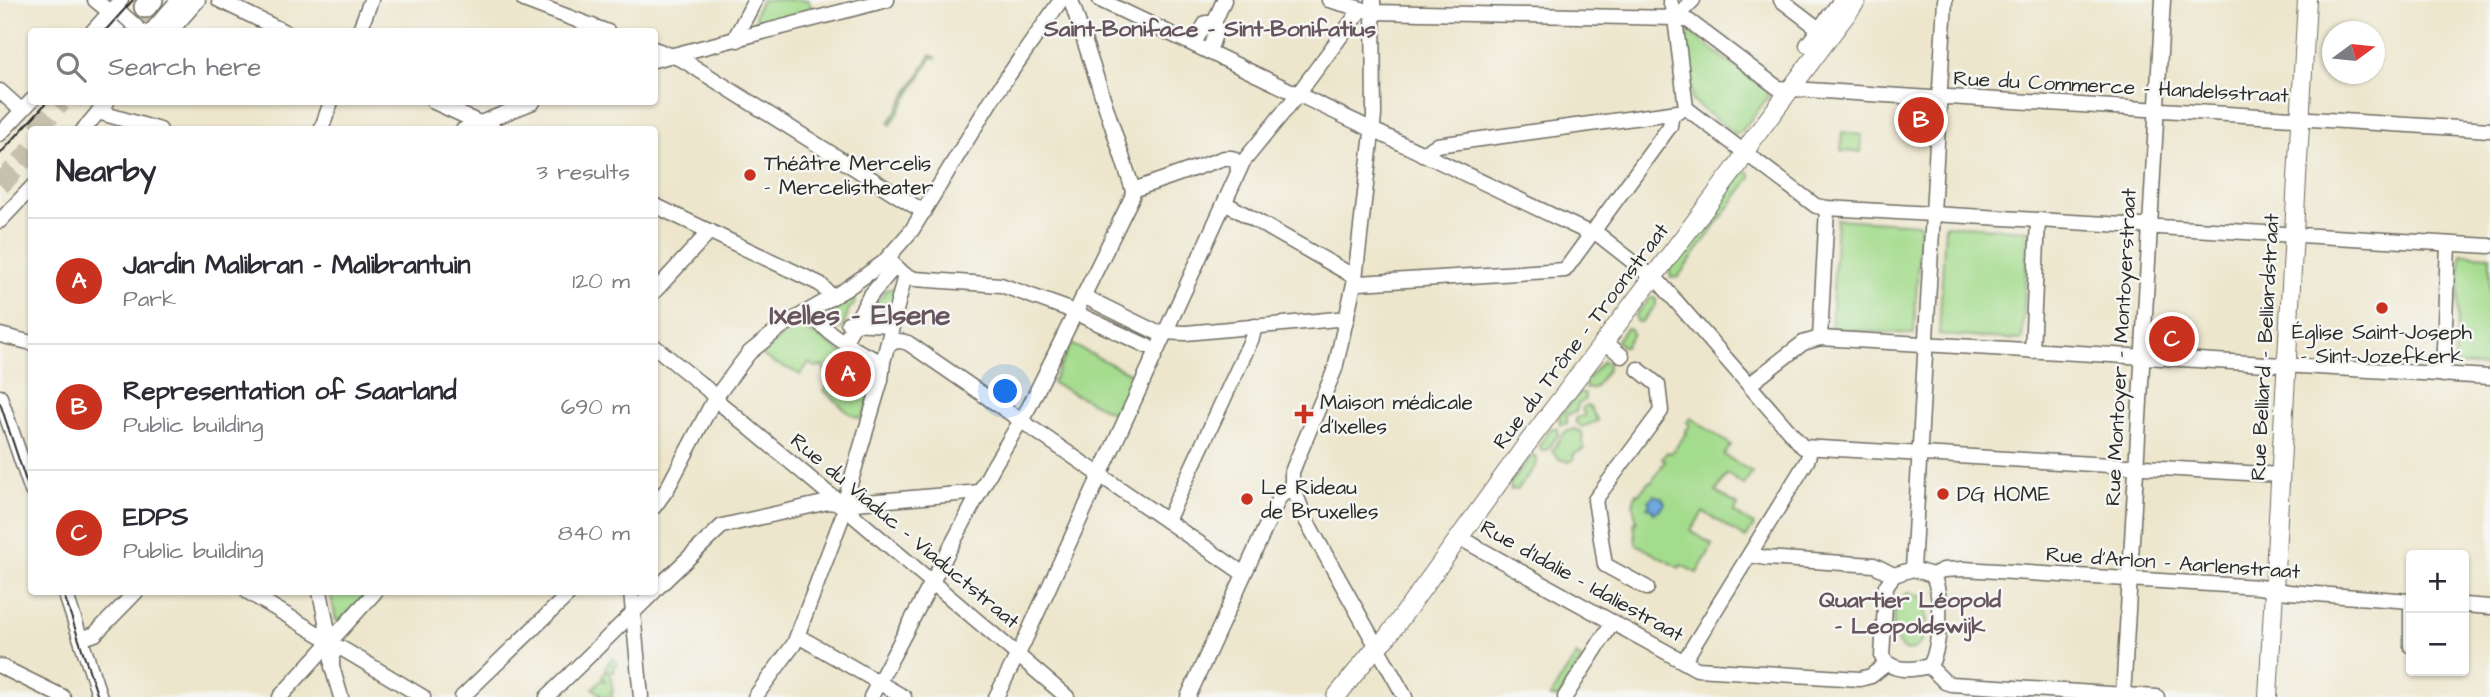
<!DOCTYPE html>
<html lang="en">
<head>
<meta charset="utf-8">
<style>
	body { margin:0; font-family:"Architects Daughter",sans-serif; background:#f2f2f3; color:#2b2b33 }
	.controls { position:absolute; right:21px; bottom:21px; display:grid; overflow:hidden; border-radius:7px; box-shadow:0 2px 5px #0004 }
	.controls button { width:63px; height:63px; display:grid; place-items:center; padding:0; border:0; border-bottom:2px solid #e1e1e2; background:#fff; color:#2b2b33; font:35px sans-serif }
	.compass { position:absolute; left:2322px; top:21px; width:63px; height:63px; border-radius:50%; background:#fff; box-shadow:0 2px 5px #0004; rotate:75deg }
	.you { position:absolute; left:1006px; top:392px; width:24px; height:24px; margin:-18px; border:5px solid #fff; border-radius:50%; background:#1a73e8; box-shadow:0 0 0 10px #1a73e833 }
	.badge { display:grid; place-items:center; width:46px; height:46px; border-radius:50%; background:#c8321e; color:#fff; font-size:23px; font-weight:700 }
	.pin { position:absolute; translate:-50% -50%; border:4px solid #fff; box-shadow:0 2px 7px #0006 }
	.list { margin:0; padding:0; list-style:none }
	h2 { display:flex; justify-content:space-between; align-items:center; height:91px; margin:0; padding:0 28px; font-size:30px }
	h2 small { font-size:23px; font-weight:400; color:#7c7c81 }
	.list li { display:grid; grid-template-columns:46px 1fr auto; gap:21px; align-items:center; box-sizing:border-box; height:126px; padding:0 28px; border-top:2px solid #e1e1e2 }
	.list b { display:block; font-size:26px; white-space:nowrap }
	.list p { margin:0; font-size:23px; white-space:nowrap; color:#7c7c81 }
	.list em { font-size:23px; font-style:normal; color:#7c7c81 }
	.icon { flex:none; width:38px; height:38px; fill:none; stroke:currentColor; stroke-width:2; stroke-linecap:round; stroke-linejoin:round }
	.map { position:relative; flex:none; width:2490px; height:697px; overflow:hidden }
	.search { position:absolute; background:#fff; box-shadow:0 2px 5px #0004; left:28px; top:28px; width:630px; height:77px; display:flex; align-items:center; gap:18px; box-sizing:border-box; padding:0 24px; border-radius:7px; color:#7c7c81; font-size:26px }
	.panel { position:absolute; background:#fff; box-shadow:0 2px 5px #0004; left:28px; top:126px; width:630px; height:469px; border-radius:7px }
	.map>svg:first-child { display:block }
</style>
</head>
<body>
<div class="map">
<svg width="2490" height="697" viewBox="0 0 2490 697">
	<rect width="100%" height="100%" fill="#f6f6f2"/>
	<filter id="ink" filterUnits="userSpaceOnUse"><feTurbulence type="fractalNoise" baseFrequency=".0143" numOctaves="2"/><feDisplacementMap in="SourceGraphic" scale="14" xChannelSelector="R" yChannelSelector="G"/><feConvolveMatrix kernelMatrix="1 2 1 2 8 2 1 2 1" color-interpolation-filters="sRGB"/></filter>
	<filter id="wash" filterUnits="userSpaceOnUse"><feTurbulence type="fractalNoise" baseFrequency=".00686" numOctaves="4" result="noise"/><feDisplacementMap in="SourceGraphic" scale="28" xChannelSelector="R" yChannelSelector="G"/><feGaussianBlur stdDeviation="1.57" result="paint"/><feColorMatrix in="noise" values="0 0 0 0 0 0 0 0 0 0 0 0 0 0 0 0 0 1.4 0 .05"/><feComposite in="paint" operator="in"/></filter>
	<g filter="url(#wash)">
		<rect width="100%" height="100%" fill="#ede6cc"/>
		<g fill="#a4dc8d" stroke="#68845c" stroke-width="2">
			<path d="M762 0H808L813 11 809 15 759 26C751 17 757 9 762 0Z"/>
			<polygon points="1688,31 1766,90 1768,97 1741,132 1735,134 1692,101 1683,35"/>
			<polygon points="931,55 937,58 932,57 891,125 889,123"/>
			<polygon points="1842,132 1862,135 1861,152 1841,151"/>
			<polygon points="1744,171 1748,171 1751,177 1678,277 1671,278 1669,270"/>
			<polygon points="1837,219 1920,224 1914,334 1831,329"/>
			<polygon points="1945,225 2028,230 2022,340 1939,335"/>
			<polygon points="2461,254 2490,256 2490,367 2455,365"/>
			<polygon points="1670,284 1747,369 1756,369 1789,340 1790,344 1758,372 1747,373"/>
			<polygon points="901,287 888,318 876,300 885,294 884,290"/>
			<polygon points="1651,297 1656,299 1656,305 1642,322 1637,322 1635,315"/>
			<polygon points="853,298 855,304 849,309 843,327 837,330 829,325 830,313"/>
			<path d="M798 328C816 332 852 360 868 372 876 384 867 408 861 419 845 414 837 400 824 391L832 379 826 374 823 366 815 367 809 363 800 375C787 366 773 366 762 354L763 351 789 331Z"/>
			<polygon points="1626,328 1631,329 1633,334 1625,346 1621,346 1617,340"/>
			<polygon points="1071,344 1137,377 1119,416 1052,383"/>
			<polygon points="1603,361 1608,364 1608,369 1594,388 1586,389 1585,382"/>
			<polygon points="1580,392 1585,394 1585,400 1578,404 1576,412 1567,415 1567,423 1560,425 1559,417"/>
			<polygon points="1586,405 1590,407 1598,421 1582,427 1576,423 1576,418 1585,416 1582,409"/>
			<polygon points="1691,418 1731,445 1724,455 1752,472 1744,485 1727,474 1716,492 1738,505 1734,513 1754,525 1746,538 1703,512 1691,531 1713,545 1697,573 1681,565 1679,568 1636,544 1634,523 1637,522 1633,506 1636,493 1638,494 1649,482 1651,483 1665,461 1662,459 1667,452 1671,453 1687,433 1685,432 1690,425 1687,422"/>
			<polygon points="1551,428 1557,428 1559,434 1548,449 1542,451 1539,445"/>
			<polygon points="1574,429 1582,432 1584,449 1574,454 1573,460 1569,462 1559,459 1552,451 1565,432"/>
			<polygon points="1532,456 1537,458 1537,464 1518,489 1511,490 1510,483"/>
			<polygon points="330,592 368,592 340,621 336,620"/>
			<path d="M1908 593 1919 595C1931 609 1930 647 1908 651 1887 645 1890 602 1908 593Z"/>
			<polygon points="1576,655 1582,659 1559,697 1550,697"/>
			<polygon points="612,658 617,661 617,665 613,665 614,672 610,672 613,692 610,692 613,697 599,697 600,694 593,688 602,679 605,681 602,675 606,671 608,673 605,668"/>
		</g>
		<polygon fill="#70a9df" stroke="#4e6a85" stroke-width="2" points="1654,495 1661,497 1665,503 1663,507 1654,513 1652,509 1647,507 1650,504 1648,501"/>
	</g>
	<g filter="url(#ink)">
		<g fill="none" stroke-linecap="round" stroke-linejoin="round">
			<g stroke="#c6c1ac" stroke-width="21" stroke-dasharray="21 10" stroke-linecap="butt">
				<polyline points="138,32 153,14"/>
				<polyline points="36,130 61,102"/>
				<polyline points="0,185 32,150"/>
			</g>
			<g stroke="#6f6c63" stroke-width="17">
				<g id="minor">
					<polyline points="95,0 110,12"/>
					<polyline points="219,0 285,32"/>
					<polyline points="524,0 608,32"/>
					<polyline points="1071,0 1133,190"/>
					<polyline points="1100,0 1585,231 1599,235 1661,284 1803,447 2281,475"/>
					<polyline points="1329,0 1372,12 1675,18 1689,21 1778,88 1931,98 1949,97 2490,130"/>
					<polyline points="1373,0 1374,116 1355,279 1335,369 1298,457 1292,472 1292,485 1306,520 1405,697"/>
					<polyline points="1670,0 1675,18 1686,108"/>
					<polyline points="1781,0 1819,29"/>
					<polyline points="110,12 121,13 142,32"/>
					<polyline points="110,12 111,25 119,32"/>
					<polyline points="1675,18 1693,0"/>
					<polyline points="1214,23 1224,0"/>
					<polyline points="92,32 121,0"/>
					<polyline points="170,32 198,0"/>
					<polyline points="359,32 371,0"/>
					<polyline points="738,40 737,34 755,0"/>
					<polyline points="1194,43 1206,23 1214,23 1217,29 1209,51"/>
					<polyline points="1807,45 1841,0"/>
					<polyline points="654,49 683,60 924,212"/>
					<polyline points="654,60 887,0"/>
					<polyline points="0,91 21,110"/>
					<polyline points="434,102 495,130"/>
					<polyline points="1686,108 1816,206 1827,208 2490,246"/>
					<polyline points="98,112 160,130"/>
					<polyline points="83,130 107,102"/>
					<polyline points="321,130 331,102"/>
					<polyline points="463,130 533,102"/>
					<polyline points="0,134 32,100"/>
					<polyline points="1422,154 1437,145 1678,112"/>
					<polyline points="1133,190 1224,158 1232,158 1237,162 1238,172"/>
					<polyline points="1225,203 1348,273 1359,283 1565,270 1670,126 1672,113"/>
					<polyline points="654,205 820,284 832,297"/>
					<polyline points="0,221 32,187"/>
					<polyline points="888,259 905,275 915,279 1001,285 1065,308 1147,346"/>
					<polyline points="654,292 710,231"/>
					<polyline points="1083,296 1156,332 1186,333 1347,318"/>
					<path d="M810 311C822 331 860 355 883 362"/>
					<polyline points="848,323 892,325"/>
					<polyline points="0,335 32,343"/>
					<polyline points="1820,338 1827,208"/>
					<polyline points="845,341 870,296 895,266"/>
					<polyline points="1604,341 1622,356"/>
					<polyline points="654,346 707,389 721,404 830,495 844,504 855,517 1067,697"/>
					<path d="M887 347C894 340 899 340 908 343L1244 574"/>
					<polyline points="2032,351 2038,220"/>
					<polyline points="1638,369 1658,385 1661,411 1595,500 1605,565 1647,588"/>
					<polyline points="2443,375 2448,244"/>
					<polyline points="1749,385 1803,343 1820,338 2490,377"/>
					<polyline points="0,397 32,491"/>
					<polyline points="654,507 667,489 715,398 749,353 781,327 846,289 883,263 912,230 992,99 1061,0"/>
					<polyline points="1167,521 1252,338 1255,326"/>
					<polyline points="1460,538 1697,669 1860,679 1871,676 1886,664"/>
					<polyline points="1750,555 1766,558 1874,565 1894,575"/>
					<polyline points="1913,569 1945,0"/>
					<path d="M1913 569 1932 575C1943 590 1941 652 1929 666 1913 670 1892 673 1882 657L1886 586 1894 575Z"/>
					<polyline points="1932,575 1943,570 1964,569 2259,587 2289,592 2411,601"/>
					<polyline points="654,591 722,526 828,502 844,504 980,492"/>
					<polyline points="65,592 100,697"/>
					<polyline points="248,592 330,641"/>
					<polyline points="320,592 330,641"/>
					<polyline points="631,592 641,697"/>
					<polyline points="2411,601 2411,646"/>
					<polyline points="2464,605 2490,607"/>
					<polyline points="798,636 904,697"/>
					<polyline points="81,639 95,634 136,592"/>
					<polyline points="1684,661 1807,461 1811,448"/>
					<polyline points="0,666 63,697"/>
					<polyline points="1929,666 1945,682 1951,684 2157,697"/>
					<polyline points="280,697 375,592"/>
					<polyline points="341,697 332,667 332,656 335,651 341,648 423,697"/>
					<polyline points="462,697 571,592"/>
					<polyline points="547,697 654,592"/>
					<polyline points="755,697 794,644 843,515 844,504 881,380 883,362 905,275"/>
					<polyline points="871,697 993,467 1029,407 1132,197 1133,190"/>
					<polyline points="996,697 1023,644 1243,162 1295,98 1361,9"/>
					<polyline points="1188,697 1279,498 1292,485"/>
					<polyline points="1565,697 1613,622"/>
					<polyline points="2123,697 2163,0"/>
				</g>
			</g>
			<g stroke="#6f6c63" stroke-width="20">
				<g id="major">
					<polyline points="1336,697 1372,652 1388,636 1526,445 1738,165 1751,142 1857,0"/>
					<polyline points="2268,697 2307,0"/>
				</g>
			</g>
			<g stroke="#6f6c63" stroke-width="24">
				<g id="highway">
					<polyline points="145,7 152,0"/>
					<polyline points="155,32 183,0"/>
				</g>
			</g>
			<use href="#minor" stroke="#fff" stroke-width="14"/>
			<use href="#major" stroke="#fff" stroke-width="18"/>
			<use href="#highway" stroke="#fff" stroke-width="21"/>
			<g stroke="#2b2b2b" stroke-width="2">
				<polyline points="104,32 133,0"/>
				<polyline points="0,154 47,102"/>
				<polyline points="0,403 32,499"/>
				<polyline points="63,592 98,697"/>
			</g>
		</g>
	</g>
	<g fill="#c8321e" stroke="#f6f6f2" stroke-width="2.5">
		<circle cx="750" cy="175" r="7"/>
		<circle cx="2382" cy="308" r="7"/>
		<path d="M1300.5 403.5h7v7h7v7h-7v7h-7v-7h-7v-7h7z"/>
		<circle cx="1943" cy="494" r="7"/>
		<circle cx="1247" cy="499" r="7"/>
	</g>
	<g text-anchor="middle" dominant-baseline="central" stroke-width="5" stroke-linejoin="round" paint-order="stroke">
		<g font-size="21" fill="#2b2b2b" stroke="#f6f6f2">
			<text transform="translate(2121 87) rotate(3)">Rue du Commerce - Handelsstraat</text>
			<text transform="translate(1581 336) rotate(-53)">Rue du Trône - Troonstraat</text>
			<text transform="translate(2121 347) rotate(-87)">Rue Montoyer - Montoyerstraat</text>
			<text transform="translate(2265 347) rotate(-87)">Rue Belliard - Belliardstraat</text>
			<text transform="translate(905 531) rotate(40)">Rue du Viaduc - Viaductstraat</text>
			<text transform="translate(2173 563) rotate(4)">Rue d'Arlon - Aarlenstraat</text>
			<text transform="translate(1582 581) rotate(29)">Rue d'Idalie - Idaliestraat</text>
		</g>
		<g font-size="21" fill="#2b2b2b" stroke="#f6f6f2" text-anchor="start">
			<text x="764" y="163">Théâtre Mercelis<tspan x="764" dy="24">- Mercelistheater</tspan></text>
			<text x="2382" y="332" text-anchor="middle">Église Saint-Joseph<tspan x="2382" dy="24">- Sint-Jozefkerk</tspan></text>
			<text x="1320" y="402">Maison médicale<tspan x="1320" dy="24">d'Ixelles</tspan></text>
			<text x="1261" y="487">Le Rideau<tspan x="1261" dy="24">de Bruxelles</tspan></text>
			<text x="1957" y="494">DG HOME</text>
		</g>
		<g font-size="23" font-weight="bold" fill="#66545f" stroke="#f6f6f2">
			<text x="1210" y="29">Saint-Boniface - Sint-Bonifatius</text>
			<text x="1910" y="600">Quartier Léopold<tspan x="1910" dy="26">- Leopoldswijk</tspan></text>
		</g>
		<g font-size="28" font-weight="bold" fill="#66545f" stroke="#f6f6f2">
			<text x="860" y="315">Ixelles - Elsene</text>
		</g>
	</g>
</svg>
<div class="controls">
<button>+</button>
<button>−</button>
</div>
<svg class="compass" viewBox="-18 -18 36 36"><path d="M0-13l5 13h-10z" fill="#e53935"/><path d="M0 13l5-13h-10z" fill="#7c7c81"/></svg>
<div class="you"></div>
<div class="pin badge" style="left:848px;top:374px">A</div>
<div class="pin badge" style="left:1921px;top:120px">B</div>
<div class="pin badge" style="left:2172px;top:339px">C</div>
<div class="search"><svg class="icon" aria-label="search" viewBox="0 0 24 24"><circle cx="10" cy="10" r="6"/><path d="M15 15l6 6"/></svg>Search here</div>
<section class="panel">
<h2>Nearby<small>3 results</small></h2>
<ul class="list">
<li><span class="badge">A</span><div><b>Jardin Malibran - Malibrantuin</b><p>Park</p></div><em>120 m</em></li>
<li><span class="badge">B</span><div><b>Representation of Saarland</b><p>Public building</p></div><em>690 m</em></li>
<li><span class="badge">C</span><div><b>EDPS</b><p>Public building</p></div><em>840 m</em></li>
</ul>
</section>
</div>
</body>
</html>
